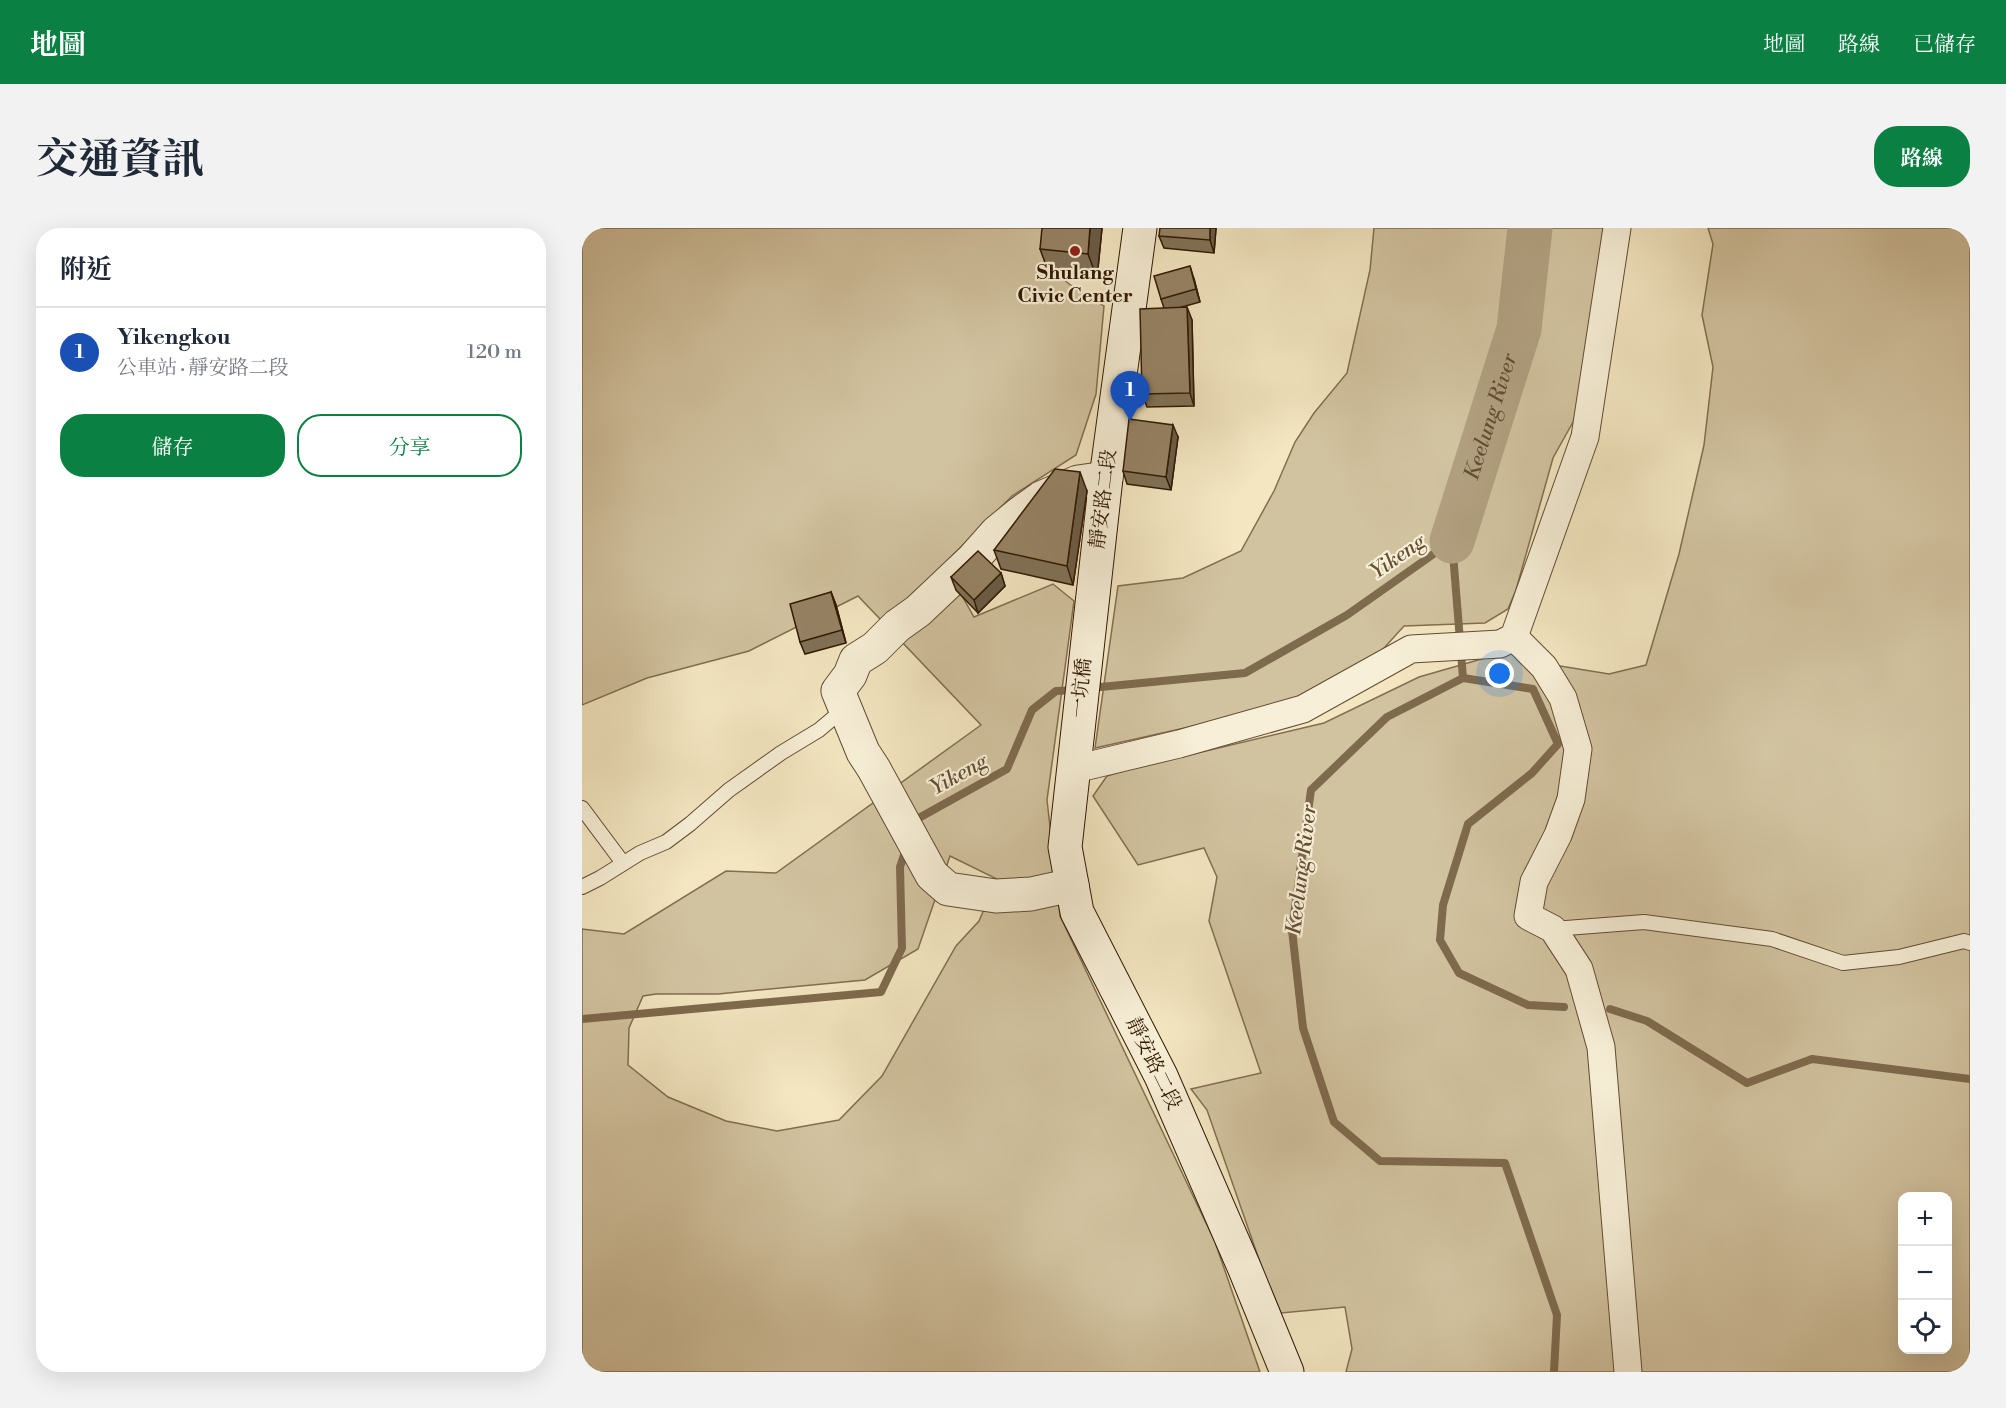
<!DOCTYPE html>
<html lang="zh-TW">
<head>
<meta charset="utf-8">
<style>
	body { margin:0; font-family:"Libre Bodoni","Noto Serif TC",serif; background:#f2f2f3; color:#1f2937 }
	.controls { position:absolute; right:18px; bottom:18px; display:grid; overflow:hidden; border-radius:12px; box-shadow:0 6px 24px #0002 }
	.controls button { width:54px; height:54px; display:grid; place-items:center; padding:0; border:0; border-bottom:2px solid #e0e1e3; background:#fff; color:#1f2937; font:30px sans-serif }
	.you { position:absolute; left:918px; top:446px; width:21px; height:21px; margin:-15px; border:4px solid #fff; border-radius:50%; background:#1a73e8; box-shadow:0 0 0 9px #1a73e833 }
	.badge { display:grid; place-items:center; width:39px; height:39px; border-radius:50%; background:#0b8043; color:#fff; font-size:20px; font-weight:700 }
	.pin { position:absolute; translate:-50% -50px; filter:drop-shadow(0 2px 3px #0008) }
	.pin::after { content:''; position:absolute; top:32px; width:21px; height:18px; background:inherit; clip-path:polygon(0 0,100% 0,50% 100%) }
	.list { margin:0; padding:0; list-style:none }
	h2 { display:flex; justify-content:space-between; align-items:center; height:78px; margin:0; padding:0 24px; font-size:26px }
	h2 small { font-size:20px; font-weight:400; color:#747a83 }
	.list li { display:grid; grid-template-columns:39px 1fr auto; gap:18px; align-items:center; box-sizing:border-box; height:90px; padding:0 24px; border-top:2px solid #e0e1e3 }
	.list b { display:block; font-size:22px; white-space:nowrap }
	.list p { margin:0; font-size:20px; white-space:nowrap; color:#747a83 }
	.list em { font-size:20px; font-style:normal; color:#747a83 }
	.actions { display:flex; gap:12px; padding:18px 24px }
	.actions a { flex:1; padding:14px 0; border:2px solid #0b8043; border-radius:24px; text-align:center; font-size:21px; color:#0b8043 }
	.actions .main { background:#0b8043; color:#fff }
	.icon { flex:none; width:33px; height:33px; fill:none; stroke:currentColor; stroke-width:2; stroke-linecap:round; stroke-linejoin:round }
	.map { position:relative; flex:none; width:1388px; height:1144px; overflow:hidden; border-radius:24px }
	header { display:flex; align-items:center; gap:36px; box-sizing:border-box; height:84px; padding:0 30px; background:#0b8043; color:#fff }
	header strong { font-size:28px }
	nav { display:flex; gap:33px; margin-inline-start:auto; font-size:21px }
	.intro { display:flex; align-items:center; justify-content:space-between; box-sizing:border-box; height:144px; padding:0 36px }
	h1 { margin:0; font-size:42px }
	.button { padding:15px 27px; border-radius:24px; background:#0b8043; color:#fff; font-size:21px; font-weight:700 }
	main { display:flex; gap:36px; padding:0 36px }
	aside { flex:1; background:#fff; border-radius:24px; box-shadow:0 6px 24px #0002 }
	.map>svg:first-child { display:block }
</style>
</head>
<body>
<header>
<strong>地圖</strong>
<nav><a>地圖</a><a>路線</a><a>已儲存</a></nav>
</header>
<div class="intro"><h1>交通資訊</h1><a class="button">路線</a></div>
<main>
<aside>
<h2>附近<small></small></h2>
<ul class="list">
<li><span class="badge" style="background:#1a4fb4">1</span><div><b>Yikengkou</b><p>公車站 · 靜安路二段</p></div><em>120 m</em></li>
</ul>
<div class="actions"><a class="main">儲存</a><a>分享</a></div>
</aside>
<div class="map">
<svg width="1388" height="1144" viewBox="0 0 1388 1144">
	<rect width="100%" height="100%" fill="#f3e6c1"/>
	<filter id="stains"><feTurbulence type="fractalNoise" baseFrequency=".00333" numOctaves="4"/><feColorMatrix values="0 0 0 0 .2 0 0 0 0 .09 0 0 0 0 .02 0 0 0 .5 -.17"/></filter>
	<radialGradient id="worn" r=".72"><stop offset=".6" stop-color="#630" stop-opacity="0"/><stop offset="1" stop-color="#630" stop-opacity=".3"/></radialGradient>
	<g fill="#d2c3a0" stroke="#826e50" stroke-width="1.5" fill-rule="evenodd">
		<path d="M0 0H469L468 41 495 62 522 78 514 166 494 227 430 268 362 336 392 389 471 356 492 373 465 572 478 688 633 1014 678 1144H0V701L42 706 144 643 194 645 399 497 276 368 167 423 65 450 0 477ZM368 628 415 651 397 693 374 718 300 848 257 892 195 903 144 893 86 869 46 837 47 800 61 768 74 766H136L283 752 336 721Z"/>
		<polygon points="792,0 1027,0 1004,161 991,194 971,230 934,362 926,381 903,395 822,398 803,419 781,439 719,474 513,520 536,358 601,350 659,323 692,263 713,214 732,185 765,145 788,42"/>
		<path d="M1126 0H1388V1144H764L770 1121 763 1079 699 1085 680 1040 625 882 609 861 679 845 627 693 635 649 622 620 556 637 511 568 525 548 548 541 742 495 837 449 910 428 934 424 972 437 1027 446 1064 437 1097 326 1122 217 1131 139 1120 87 1131 16ZM1320 968H1366V1122H1320Z"/>
	</g>
	<g fill="none" stroke-linecap="round" stroke-linejoin="round">
		<g stroke="#7e6a4d" stroke-width="8">
			<polyline points="870,313 881,450 805,489 729,562 710,702 721,800 752,894 798,933 923,935 975,1087 972,1144"/>
			<polyline points="881,450 951,461 976,516 950,545 886,596 861,677 858,712 877,745 946,777 982,779"/>
			<polyline points="508,460 663,445 765,387 870,313"/>
			<polyline points="333,596 335,591 425,541 450,482 474,463 493,462"/>
			<polyline points="1028,781 1065,793 1165,855 1230,831 1388,851"/>
			<polyline points="0,791 299,764 320,720 318,639 324,621"/>
		</g>
		<path stroke="#b1a080" stroke-width="45" id="s1" d="M870 313 937 101 948 0"/>
		<g stroke="#624c31" stroke-width="16">
			<g id="service">
				<polyline points="0,580 41,635"/>
				<polyline points="0,659 18,650 58,625 84,614 108,596 147,562 199,525 237,502 263,480"/>
				<polyline points="971,701 1062,694 1190,711 1261,735 1317,729 1382,713 1388,715"/>
			</g>
		</g>
		<g stroke="#624c31" stroke-width="29">
			<g id="minor">
				<polyline points="932,409 962,439 981,470 996,521 989,571 976,607 952,654 946,688 971,701 997,741 1019,819 1046,1144"/>
				<polyline points="493,541 597,516 721,481 829,421 918,416 932,409 1003,209 1035,0"/>
			</g>
		</g>
		<g stroke="#624c31" stroke-width="35">
			<polyline id="tertiary" points="490,657 449,666 414,668 366,661 350,647 292,541 281,524 256,463 268,447 274,432 293,420 315,398 336,383 391,331 415,304 437,286 459,270 482,260 496,254 524,250"/>
		</g>
		<g stroke="#311801" stroke-width="35">
			<polyline id="secondary" points="558,0 524,250 483,619 495,684 579,848 662,1039 705,1144"/>
		</g>
		<use href="#service" stroke="#f7efd7" stroke-width="14"/>
		<use href="#minor" stroke="#f7efd7" stroke-width="27"/>
		<use href="#tertiary" stroke="#f7efd7" stroke-width="33"/>
		<use href="#secondary" stroke="#f7efd7" stroke-width="33"/>
	</g>
	<g fill="#817157" stroke="#311801" stroke-width="1.5">
		<polygon points="520,0 515,50 467,45 458,21"/>
		<polygon points="634,0 632,25 582,20 577,8"/>
		<polygon points="612,51 618,74 600,79 610,92 612,178 565,179 560,166 582,80 579,71"/>
		<polygon points="596,209 589,262 545,256 541,243"/>
		<polygon points="505,263 491,357 419,341 412,322"/>
		<polygon points="419,345 423,358 396,385 374,362 369,349"/>
		<polygon points="249,364 254,377 264,415 223,426 218,414"/>
	</g>
	<g fill="#695c47" stroke="#311801" stroke-width="1.5">
		<polygon points="508,0 520,0 515,50 506,26"/>
		<polygon points="628,0 634,0 632,25 628,12"/>
		<polygon points="608,38 612,51 618,74 614,61"/>
		<polygon points="605,79 610,92 612,178 608,165"/>
		<polygon points="591,197 596,209 589,262 584,249"/>
		<polygon points="498,244 505,263 491,357 485,338"/>
		<polygon points="419,345 423,358 396,385 392,372"/>
		<polygon points="249,364 254,377 264,415 260,402"/>
	</g>
	<g fill="#968365" stroke="#311801" stroke-width="1.5">
		<polygon points="460,0 508,0 506,26 458,21"/>
		<polygon points="578,0 628,0 628,12 577,8"/>
		<polygon points="608,38 614,61 579,71 572,48"/>
		<polygon points="605,79 608,165 560,166 558,81"/>
		<polygon points="547,191 591,197 584,249 541,243"/>
		<polygon points="473,241 498,244 485,338 412,322"/>
		<polygon points="396,323 419,345 392,372 369,349"/>
		<polygon points="249,364 260,402 218,414 208,376"/>
	</g>
	<circle fill="#8f2418" stroke="#f7efd7" stroke-width="2" cx="493" cy="23" r="6"/>
	<g text-anchor="middle" dominant-baseline="central" stroke-width="4.5" stroke-linejoin="round" paint-order="stroke">
		<g font-size="20" font-weight="bold" fill="#311801" stroke="#f7efd7">
			<text x="493" y="45">Shulang<tspan x="493" dy="23">Civic Center</tspan></text>
		</g>
		<g font-size="20" fill="#311801" stroke="#f7efd7">
			<text transform="translate(522 271) rotate(-83)">靜安路二段</text>
			<text transform="translate(500 460) rotate(-84)">一坑橋</text>
			<text transform="translate(571 836) rotate(64)">靜安路二段</text>
		</g>
		<g font-size="21" font-style="italic" fill="#644e34" stroke="#f7efd7">
			<text stroke="none"><textPath href="#s1" startOffset="130">Keelung River</textPath></text>
			<text transform="translate(816 329) rotate(-35)">Yikeng</text>
			<text transform="translate(377 547) rotate(-29)">Yikeng</text>
			<text transform="translate(720 642) rotate(-83)">Keelung River</text>
		</g>
	</g>
	<rect width="100%" height="100%" filter="url(#stains)"/>
	<rect width="100%" height="100%" fill="url(#worn)"/>
</svg>
<div class="controls">
<button>+</button>
<button>−</button>
<button><svg class="icon" aria-label="locate" viewBox="0 0 24 24"><circle cx="12" cy="12" r="6"/><path d="M12 2v4M12 18v4M2 12h4M18 12h4"/></svg></button>
</div>
<div class="you"></div>
<div class="pin badge" style="left:548px;top:193px;background:#1a4fb4">1</div>
</div>
</main>
</body>
</html>
